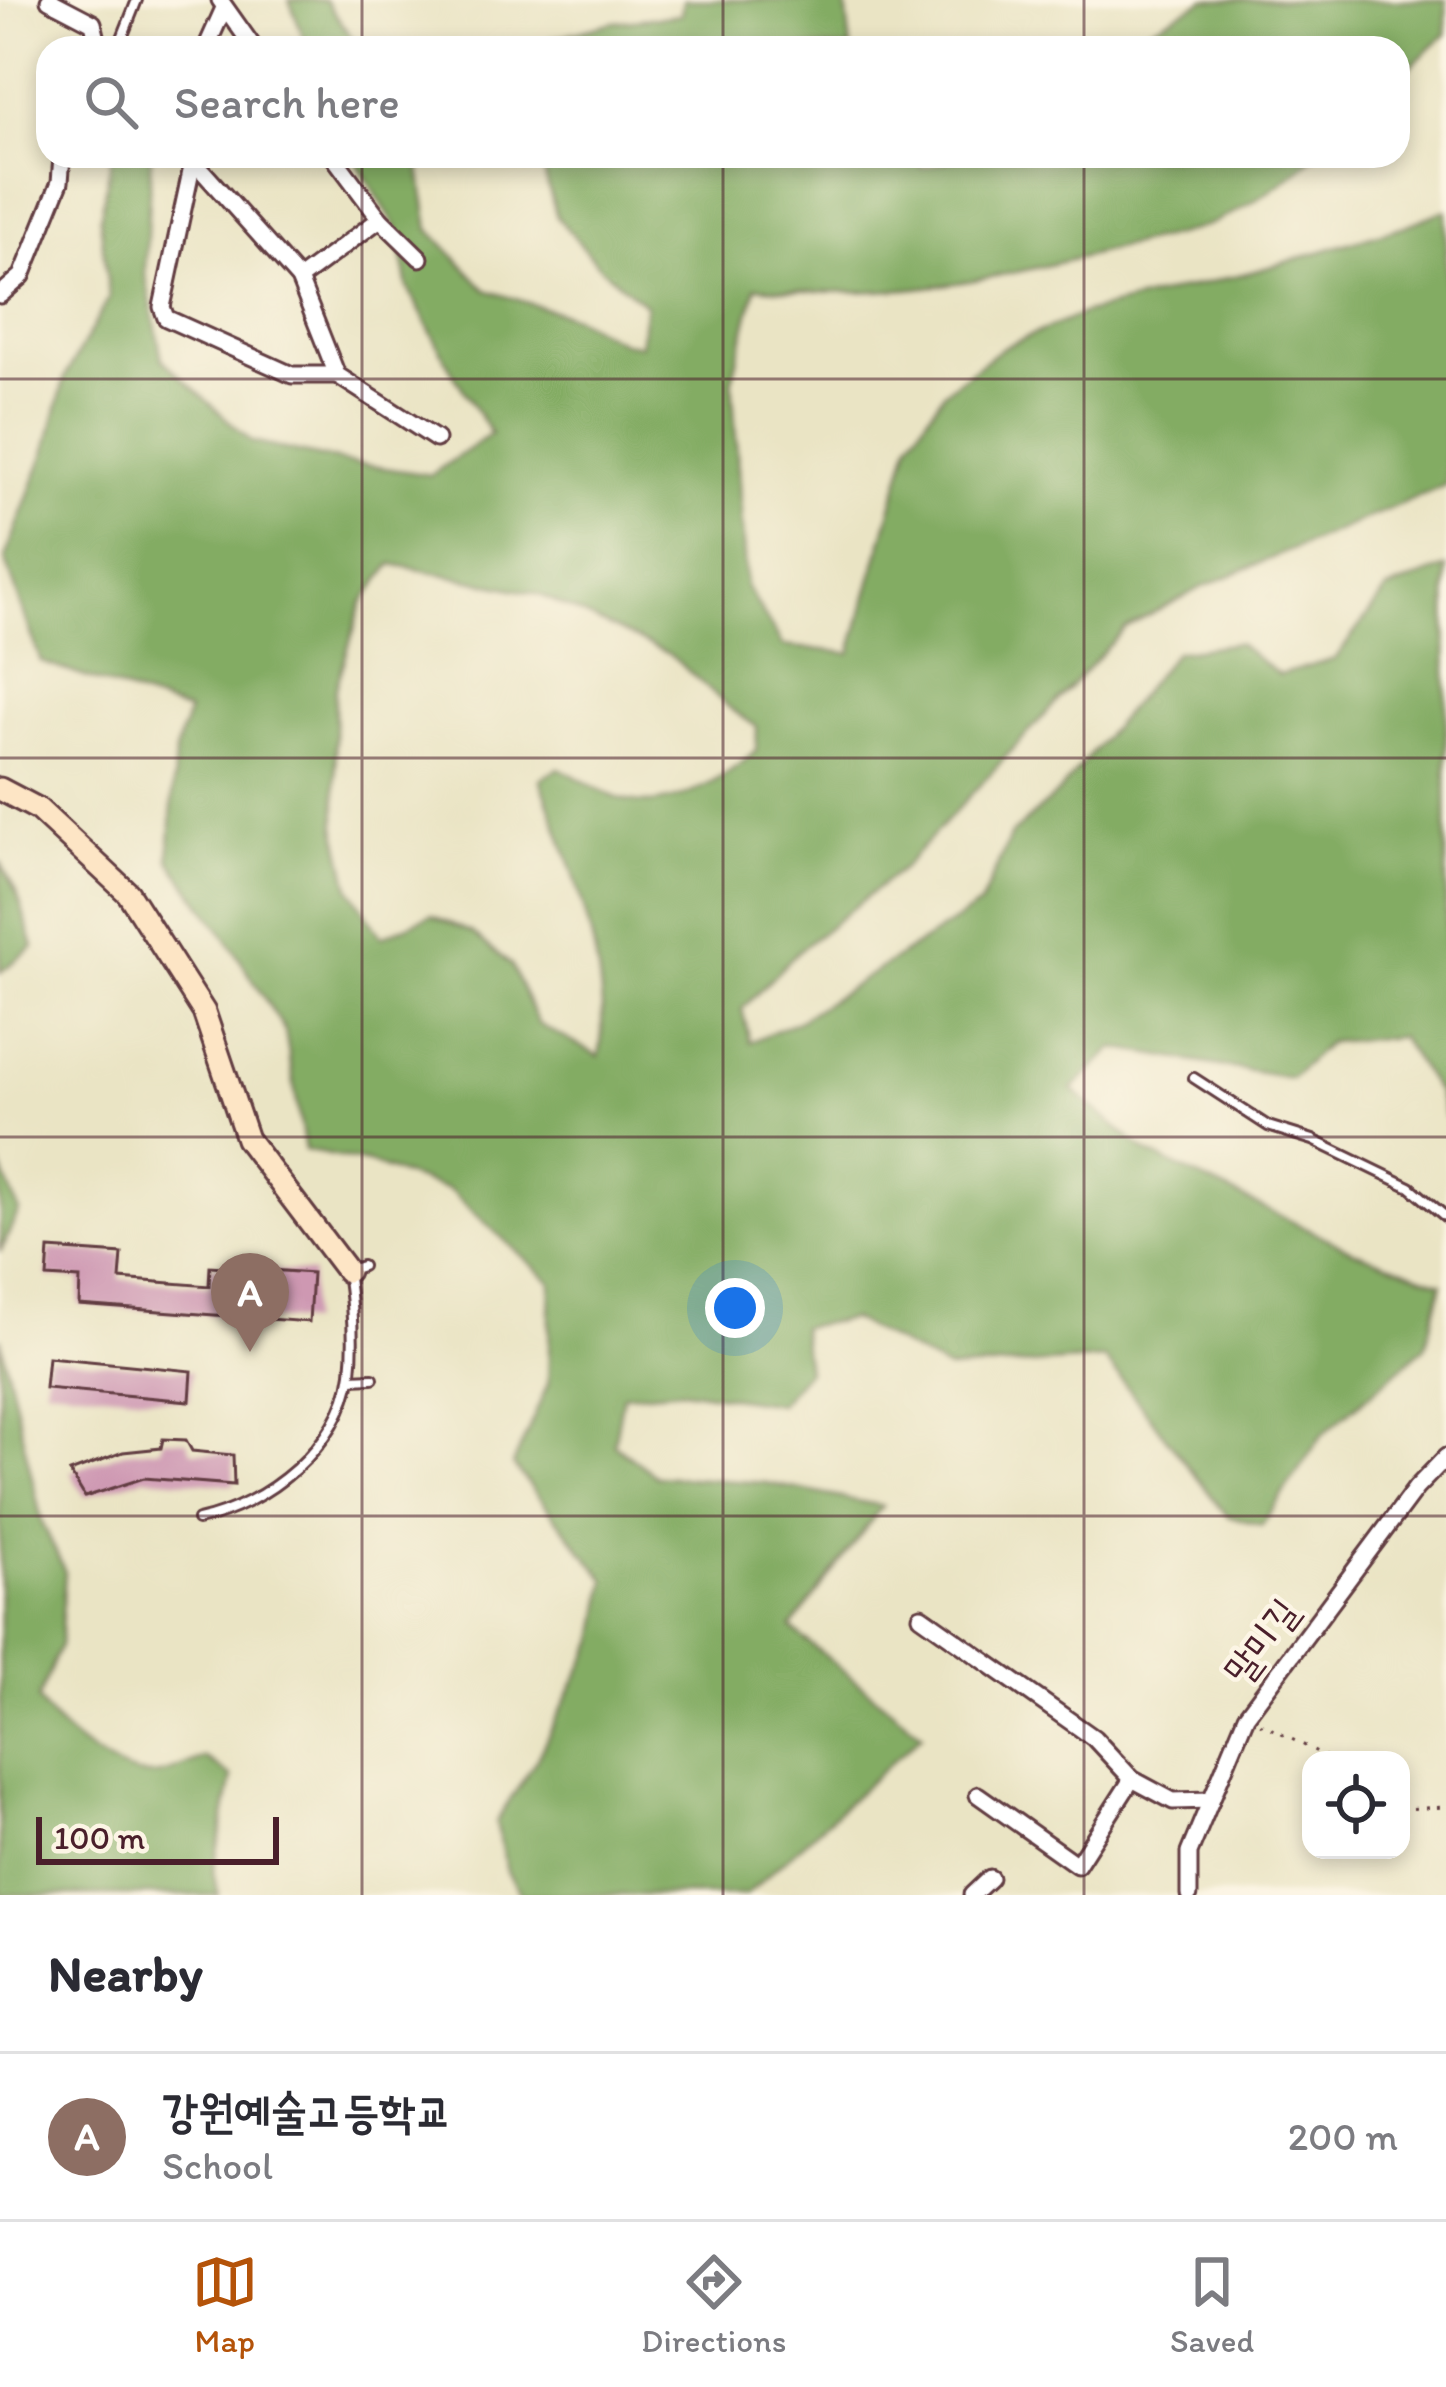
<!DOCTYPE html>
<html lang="en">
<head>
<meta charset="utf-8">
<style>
	body { margin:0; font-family:Itim,"Poor Story",sans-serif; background:#f2f2f3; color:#2b2b33 }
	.controls { position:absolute; right:36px; bottom:36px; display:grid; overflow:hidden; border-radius:24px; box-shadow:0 6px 18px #0003 }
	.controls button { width:108px; height:108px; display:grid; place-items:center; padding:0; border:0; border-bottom:3px solid #e1e1e2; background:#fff; color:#2b2b33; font:60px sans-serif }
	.scale { position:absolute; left:36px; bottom:30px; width:243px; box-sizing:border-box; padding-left:12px; border:6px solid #4a1f2b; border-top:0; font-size:33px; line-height:42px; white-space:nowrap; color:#4a1f2b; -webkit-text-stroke:9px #fcf5e5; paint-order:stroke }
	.you { position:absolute; left:735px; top:1308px; width:42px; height:42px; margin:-30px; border:9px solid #fff; border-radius:50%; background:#1a73e8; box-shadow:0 0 0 18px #1a73e833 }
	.badge { display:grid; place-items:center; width:78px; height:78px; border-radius:50%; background:#b45309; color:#fff; font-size:39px; font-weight:700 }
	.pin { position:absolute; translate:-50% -99px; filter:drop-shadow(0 3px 6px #0008) }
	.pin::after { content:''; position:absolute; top:63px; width:42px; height:36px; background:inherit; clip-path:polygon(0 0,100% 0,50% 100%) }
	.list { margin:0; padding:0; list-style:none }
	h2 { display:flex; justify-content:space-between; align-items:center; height:156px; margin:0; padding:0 48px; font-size:51px }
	h2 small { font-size:39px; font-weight:400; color:#7c7c81 }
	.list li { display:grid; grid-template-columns:78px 1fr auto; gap:36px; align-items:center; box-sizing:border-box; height:168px; padding:0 48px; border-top:3px solid #e1e1e2 }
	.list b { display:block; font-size:45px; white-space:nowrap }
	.list p { margin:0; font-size:39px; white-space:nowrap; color:#7c7c81 }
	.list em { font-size:39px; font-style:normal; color:#7c7c81 }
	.icon { flex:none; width:66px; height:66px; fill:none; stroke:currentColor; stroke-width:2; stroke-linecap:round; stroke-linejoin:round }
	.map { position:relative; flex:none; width:1446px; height:1895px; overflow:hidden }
	.search { position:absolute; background:#fff; box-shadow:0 6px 18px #0003; left:36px; right:36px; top:36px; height:132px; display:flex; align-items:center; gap:30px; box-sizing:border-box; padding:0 42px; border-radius:36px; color:#7c7c81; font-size:45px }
	.sheet { height:324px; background:#fff }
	nav { display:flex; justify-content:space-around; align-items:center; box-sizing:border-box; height:168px; border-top:3px solid #e1e1e2; background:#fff; font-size:33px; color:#7c7c81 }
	nav a { display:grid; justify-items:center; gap:6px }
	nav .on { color:#b45309 }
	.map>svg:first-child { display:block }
</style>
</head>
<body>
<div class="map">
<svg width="1446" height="1895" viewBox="0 0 1446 1895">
	<rect width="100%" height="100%" fill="#fcf5e5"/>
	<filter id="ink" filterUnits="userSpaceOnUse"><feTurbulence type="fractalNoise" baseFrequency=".00833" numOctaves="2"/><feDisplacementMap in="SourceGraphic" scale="24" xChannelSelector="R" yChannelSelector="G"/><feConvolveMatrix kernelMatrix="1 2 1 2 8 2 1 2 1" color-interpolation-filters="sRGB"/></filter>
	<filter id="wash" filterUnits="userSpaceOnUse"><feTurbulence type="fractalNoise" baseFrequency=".004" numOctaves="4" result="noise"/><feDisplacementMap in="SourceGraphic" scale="48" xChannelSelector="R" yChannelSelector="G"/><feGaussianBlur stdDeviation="2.7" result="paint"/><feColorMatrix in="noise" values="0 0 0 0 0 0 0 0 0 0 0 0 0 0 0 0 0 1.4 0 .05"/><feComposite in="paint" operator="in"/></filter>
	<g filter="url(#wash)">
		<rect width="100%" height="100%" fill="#eae4c4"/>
		<g fill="#83ac64" stroke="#666648" stroke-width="3" fill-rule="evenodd">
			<polygon points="289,0 325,0 359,48 308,48"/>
			<polygon points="683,0 852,0 846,5 851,48 547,48 550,39 614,22 681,15"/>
			<polygon points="1205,0 1446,0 1446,34 1398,78 1398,48 1112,48"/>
			<path d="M112 156H151L145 273 162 359 252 442 345 462 431 475 491 434 451 370 408 288 396 227 353 156H418L429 229 486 290 574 317 622 342 640 345 646 305 600 267 557 217 539 156H916L922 168 968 156H1314C1286 182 1251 206 1215 222 1186 235 1149 240 1118 248 991 281 888 302 756 287L732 380 746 586 783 646 851 653 910 442 945 391 1003 347 1085 313 1259 270 1405 226 1446 210V485L1200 588 1124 629 903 868 798 951 742 1009 750 1042 796 1022 980 905 1011 835 1060 791 1175 652 1237 643 1279 675 1335 659 1387 590 1446 567V1119L1437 1092 1400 1037 1329 1042 1291 1078 1114 1048 1072 1090 1146 1152 1354 1251 1442 1283 1425 1347 1322 1435 1262 1525 1227 1516 1105 1359 948 1370 851 1319 801 1327 807 1371 779 1404 683 1390 623 1395 614 1444 656 1476 767 1483 882 1506 791 1628 922 1734 746 1895H522L507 1872 496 1822 537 1758 596 1640 606 1580 513 1465 548 1384 551 1282 449 1190 368 1163 305 1150 285 1031 225 936 169 859 175 752 188 712 41 662 5 559 47 447 65 377 109 298 100 218ZM392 564 538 594 669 654 731 709 757 727 756 751C724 779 674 811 628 801 605 796 581 778 559 768L540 779C568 857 615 974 599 1056L538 1024 511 965 473 933 431 915 381 937 350 888 336 826 335 691 362 603Z"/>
			<polygon points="0,861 18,896 34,947 0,972"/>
			<polygon points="0,1164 19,1211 0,1252"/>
			<path d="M0 1337 42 1522 65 1572 60 1646 38 1699C54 1729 112 1774 148 1775 165 1776 189 1763 205 1758L232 1777 213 1872 219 1895H0Z"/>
		</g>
		<g id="blocks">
			<g fill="#ce98b2">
				<polygon points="49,1249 122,1254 120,1279 209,1286 210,1266 312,1273 309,1322 79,1305 80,1279 47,1277"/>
				<polygon points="48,1357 192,1371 190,1401 45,1388"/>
				<polygon points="163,1439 186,1440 192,1451 233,1455 234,1485 144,1478 85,1497 70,1472 123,1452 161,1448"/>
			</g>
		</g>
	</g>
	<g filter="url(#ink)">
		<use href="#blocks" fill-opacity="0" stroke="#623d42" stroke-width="3"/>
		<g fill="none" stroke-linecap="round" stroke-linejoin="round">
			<g stroke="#623d42" stroke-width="14">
				<g id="lane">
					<polyline points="118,48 137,0"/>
					<polyline points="1194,1078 1268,1126 1313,1140 1410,1187 1446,1217"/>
					<polyline points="351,1379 373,1378"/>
					<path d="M198 1520C265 1506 342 1446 351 1373 355 1339 352 1305 347 1271L362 1266"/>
				</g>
			</g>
			<g stroke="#623d42" stroke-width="21">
				<g id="street">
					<polyline points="49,0 93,23 99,48"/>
					<polyline points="220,0 254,48"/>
					<polyline points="206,48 224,8"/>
					<polyline points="189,156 299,279 337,375 436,439"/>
					<polyline points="333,156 380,219 420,258"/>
					<polyline points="193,162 162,307 166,318 292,375 337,375"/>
					<polyline points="299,279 380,219"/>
					<polyline points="0,295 22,276 60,182 62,156"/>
					<polyline points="921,1616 1094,1738 1132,1779 1173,1801 1211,1800"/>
					<polyline points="978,1795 1077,1865 1132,1779"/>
					<polyline points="972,1895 990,1878"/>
					<polyline points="1189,1895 1189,1853 1246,1716 1416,1488 1446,1457"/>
				</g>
			</g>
			<g stroke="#623d42" stroke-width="27">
				<polyline id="secondary" points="0,789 38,809 128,893 204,1012 247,1139 347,1271"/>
			</g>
			<g stroke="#623d42" stroke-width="3" stroke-dasharray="3 9" stroke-linecap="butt">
				<polyline points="1260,1723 1333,1760"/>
				<polyline points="1401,1809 1446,1807"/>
			</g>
			<use href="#lane" stroke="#fff" stroke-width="8"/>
			<use href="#street" stroke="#fff" stroke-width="15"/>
			<use href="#secondary" stroke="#fde5c5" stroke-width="21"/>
		</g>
	</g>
	<path fill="none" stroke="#4a1f2b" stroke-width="3" stroke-opacity="0.55" d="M362 0V48M723 0V48M1084 0V48M362 156V1895M723 156V1895M1084 156V1895M0 379H1446M0 758H1446M0 1137H1446M0 1516H1446"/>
	<g text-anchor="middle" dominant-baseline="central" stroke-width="9" stroke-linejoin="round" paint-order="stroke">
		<g font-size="39" fill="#4a1f2b" stroke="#fcf5e5">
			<text transform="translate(1261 1641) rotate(-53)">말미길</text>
		</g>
	</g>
</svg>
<div class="controls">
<button><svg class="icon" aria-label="locate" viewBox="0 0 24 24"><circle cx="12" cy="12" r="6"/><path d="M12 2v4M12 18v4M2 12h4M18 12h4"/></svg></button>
</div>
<div class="scale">100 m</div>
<div class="you"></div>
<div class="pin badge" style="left:250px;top:1352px;background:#8d6e63">A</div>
<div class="search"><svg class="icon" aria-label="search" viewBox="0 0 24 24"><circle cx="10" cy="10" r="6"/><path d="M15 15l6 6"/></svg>Search here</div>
</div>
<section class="sheet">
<h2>Nearby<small></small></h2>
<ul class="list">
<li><span class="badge" style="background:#8d6e63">A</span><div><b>강원예술고등학교</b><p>School</p></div><em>200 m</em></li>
</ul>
</section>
<nav>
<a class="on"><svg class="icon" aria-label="map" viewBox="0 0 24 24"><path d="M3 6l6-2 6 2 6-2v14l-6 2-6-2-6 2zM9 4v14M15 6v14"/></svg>Map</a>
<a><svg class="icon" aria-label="directions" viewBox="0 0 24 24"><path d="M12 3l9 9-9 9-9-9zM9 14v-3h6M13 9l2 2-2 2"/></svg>Directions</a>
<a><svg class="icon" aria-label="saved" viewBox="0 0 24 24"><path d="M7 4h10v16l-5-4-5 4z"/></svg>Saved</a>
</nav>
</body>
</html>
